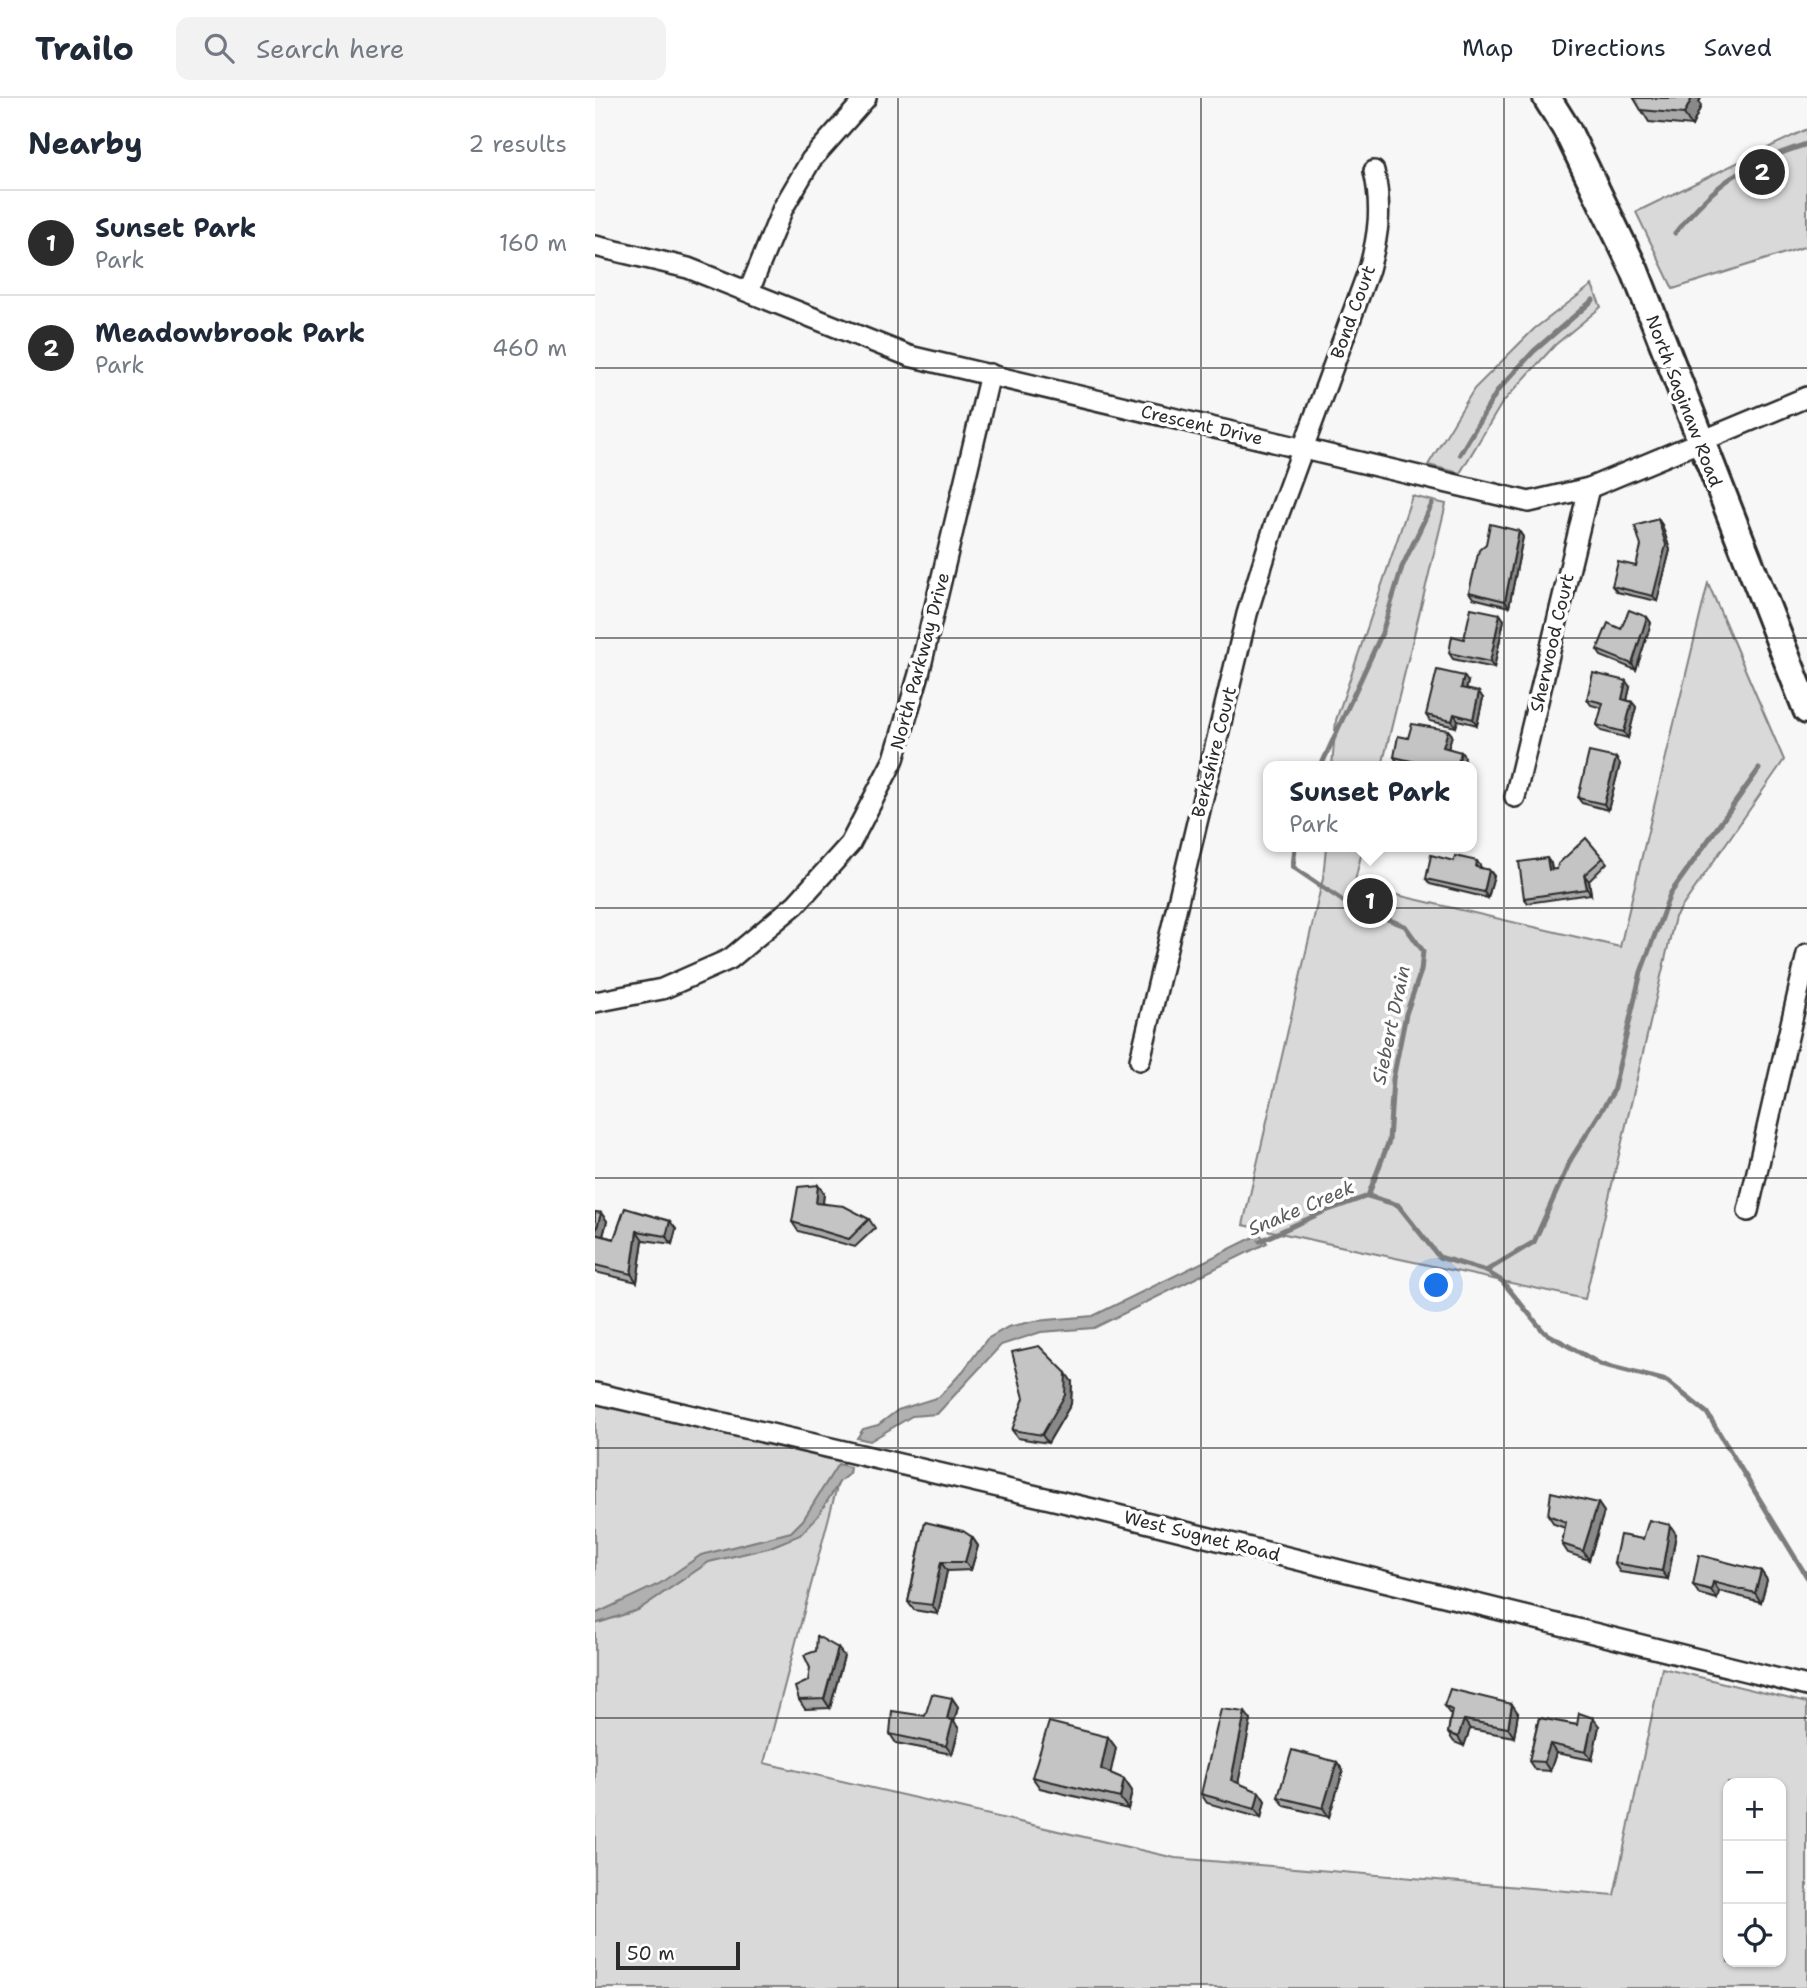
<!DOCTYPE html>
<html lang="en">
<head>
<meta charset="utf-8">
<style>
	body { margin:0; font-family:"Shantell Sans",sans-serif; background:#f2f2f3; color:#1f2937 }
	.controls { position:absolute; right:21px; bottom:21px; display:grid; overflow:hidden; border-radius:14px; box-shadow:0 2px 5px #0004 }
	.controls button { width:63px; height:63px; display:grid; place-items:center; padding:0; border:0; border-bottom:2px solid #e0e1e3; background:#fff; color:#1f2937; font:35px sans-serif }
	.scale { position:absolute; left:21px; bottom:18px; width:124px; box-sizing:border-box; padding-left:7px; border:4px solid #2b2b2b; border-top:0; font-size:19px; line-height:24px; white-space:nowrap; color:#2b2b2b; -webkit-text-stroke:5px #fff; paint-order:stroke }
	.you { position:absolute; left:842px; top:1188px; width:24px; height:24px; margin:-18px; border:5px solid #fff; border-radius:50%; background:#1a73e8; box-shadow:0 0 0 10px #1a73e833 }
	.badge { display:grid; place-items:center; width:46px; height:46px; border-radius:50%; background:#2b2b2b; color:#fff; font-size:23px; font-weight:700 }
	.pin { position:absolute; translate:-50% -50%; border:4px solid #fff; box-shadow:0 2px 7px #0006 }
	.popup { position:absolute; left:668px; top:663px; width:214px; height:91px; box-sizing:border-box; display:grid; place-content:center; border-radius:14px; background:#fff; filter:drop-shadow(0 2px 5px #0005); font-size:23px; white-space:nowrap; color:#747a83 }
	.popup b { font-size:26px; color:#1f2937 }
	.popup::after { content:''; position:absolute; left:50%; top:100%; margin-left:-14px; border:14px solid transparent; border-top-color:#fff }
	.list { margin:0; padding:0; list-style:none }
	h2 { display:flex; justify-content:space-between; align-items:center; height:91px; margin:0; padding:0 28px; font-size:30px }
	h2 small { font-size:23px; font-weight:400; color:#747a83 }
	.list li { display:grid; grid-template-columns:46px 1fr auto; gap:21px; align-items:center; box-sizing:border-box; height:105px; padding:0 28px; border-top:2px solid #e0e1e3 }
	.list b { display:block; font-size:26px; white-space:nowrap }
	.list p { margin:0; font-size:23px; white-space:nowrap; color:#747a83 }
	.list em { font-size:23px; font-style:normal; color:#747a83 }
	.icon { flex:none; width:38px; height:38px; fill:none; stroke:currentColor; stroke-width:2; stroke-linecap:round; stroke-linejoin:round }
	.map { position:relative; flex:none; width:1212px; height:1890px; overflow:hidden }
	header { display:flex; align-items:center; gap:42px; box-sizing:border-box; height:98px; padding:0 35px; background:#fff; border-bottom:2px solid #e0e1e3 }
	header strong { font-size:33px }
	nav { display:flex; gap:38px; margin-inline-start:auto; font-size:24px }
	.search { width:490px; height:63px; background:#f2f2f3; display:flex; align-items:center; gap:18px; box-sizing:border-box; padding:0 24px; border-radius:14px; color:#747a83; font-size:26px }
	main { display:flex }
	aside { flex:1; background:#fff }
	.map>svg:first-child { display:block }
</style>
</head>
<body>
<header>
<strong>Trailo</strong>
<div class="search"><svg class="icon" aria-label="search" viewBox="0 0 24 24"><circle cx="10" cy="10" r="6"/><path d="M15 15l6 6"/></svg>Search here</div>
<nav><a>Map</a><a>Directions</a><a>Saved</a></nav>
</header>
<main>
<aside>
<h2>Nearby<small>2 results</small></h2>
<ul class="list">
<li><span class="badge">1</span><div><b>Sunset Park</b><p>Park</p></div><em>160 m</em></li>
<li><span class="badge">2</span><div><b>Meadowbrook Park</b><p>Park</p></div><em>460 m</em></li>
</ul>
</aside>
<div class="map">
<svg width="1212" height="1890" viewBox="0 0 1212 1890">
	<rect width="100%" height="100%" fill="#f7f7f7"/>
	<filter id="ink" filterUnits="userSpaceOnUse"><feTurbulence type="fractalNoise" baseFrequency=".0143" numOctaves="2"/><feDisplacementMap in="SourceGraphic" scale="14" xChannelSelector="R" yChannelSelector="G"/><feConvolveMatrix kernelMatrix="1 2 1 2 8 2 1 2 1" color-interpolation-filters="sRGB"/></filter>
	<g filter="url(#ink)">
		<g fill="#d9d9d9" stroke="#828282" stroke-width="2" fill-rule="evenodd">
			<polygon points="1212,31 1212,148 1078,191 1041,114"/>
			<polygon points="997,187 1006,209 960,247 907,305 865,375 833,367 879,291 939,231"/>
			<polygon points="817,398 851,406 787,668 737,668 741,622"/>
			<polygon points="1113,485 1189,662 1080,819 990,1201 648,1127 728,780 731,749 768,749 759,787 1025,849"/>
			<path d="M0 1304 249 1362 169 1665 580 1760 1019 1797 1067 1570 1212 1605V1890H0ZM1133 1685H1186V1864H1133Z"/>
		</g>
		<g fill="#b0b0b0" stroke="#7b7b7b" stroke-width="2">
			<polygon points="665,1136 672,1145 499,1230 446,1234 406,1247 342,1316 317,1318 275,1343 262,1340 268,1331 283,1327 303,1312 344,1299 368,1273 392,1241 413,1229 440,1223 498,1218"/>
			<polygon points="243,1366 255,1369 254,1376 245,1383 222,1419 205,1437 173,1450 114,1464 43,1512 0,1526 0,1516 64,1486 106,1457 196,1434 208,1422"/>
		</g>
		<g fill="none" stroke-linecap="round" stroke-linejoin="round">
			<g stroke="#7b7b7b" stroke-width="5">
				<path d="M1080 135C1122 83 1149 66 1212 46"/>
				<polyline points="865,356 903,292 939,253 998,202"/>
				<polyline points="726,668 787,535 807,469 837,406"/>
				<polyline points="700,749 698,769 751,805 810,828 828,853 826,873 811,916 798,981 794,1043 773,1098"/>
				<polyline points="665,1143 728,1114 773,1098 803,1107 844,1159 891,1173 907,1183 949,1234 1005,1266 1072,1283 1112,1315 1212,1479"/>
				<polyline points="891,1173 939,1144 976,1061 1018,994 1046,874 1075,796 1164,671"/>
			</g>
			<g stroke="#2b2b2b" stroke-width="24">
				<g id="street">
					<polyline points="0,148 93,170 314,258 934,404 994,390 1212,299"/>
					<polyline points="154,193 188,110 216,62 271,0"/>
					<polyline points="920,699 994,390"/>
					<polyline points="0,904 67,891 135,861 201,806 255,746 299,661 324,576 395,276"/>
					<path d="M545 962 652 516 679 429 774 171C784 136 787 108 779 73"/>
					<polyline points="1153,1113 1212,856"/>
					<polyline points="0,1295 502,1412 1212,1588"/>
				</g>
			</g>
			<g stroke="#2b2b2b" stroke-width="32">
				<polyline id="secondary" points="952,0 972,32 1040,173 1212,612"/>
			</g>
			<use href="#street" stroke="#fff" stroke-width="19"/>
			<use href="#secondary" stroke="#fff" stroke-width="26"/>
		</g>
		<g fill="#a9a9a9" stroke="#2b2b2b" stroke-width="2">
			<polygon points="1039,0 1106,0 1104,4 1106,8 1097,28 1054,24"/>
			<polygon points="1063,421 1067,427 1075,452 1062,503 1022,494 1017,488 1041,468"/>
			<polygon points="924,433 928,439 914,509 878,500 874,494"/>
			<polygon points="1052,519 1056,525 1041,572 1006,558 1002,552 1026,531"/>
			<polygon points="909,522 899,570 858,561 854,555 869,541"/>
			<polygon points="873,584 871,591 888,600 882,627 863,622 861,629 835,623 831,617"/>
			<polygon points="1035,589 1032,602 1037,604 1041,609 1033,640 1006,633 1002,627 1007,610 996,607 992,601"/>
			<polygon points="853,632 857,637 853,650 870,659 868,668 817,668 803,665 799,659"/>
			<polygon points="1021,660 1025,666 1013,712 987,705 983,700"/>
			<polygon points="1008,760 1012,765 994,783 996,796 933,805 929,800 956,766 957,772"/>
			<polygon points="859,763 882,763 886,769 886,770 894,772 899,778 893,800 835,786 831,781"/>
			<polygon points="229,1095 228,1105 274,1121 280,1130 260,1149 203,1133 197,1124"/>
			<polygon points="30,1110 81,1131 77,1146 48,1142 42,1184 0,1174 0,1114 6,1115 12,1123 8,1138 19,1141"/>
			<polygon points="477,1284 476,1306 453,1345 423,1340 417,1332"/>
			<polygon points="1003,1405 1009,1414 994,1462 973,1455 967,1446 970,1430 959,1426 953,1417"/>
			<polygon points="330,1424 377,1439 383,1448 376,1472 352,1473 343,1516 319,1512 313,1504"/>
			<polygon points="1081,1436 1073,1481 1025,1474 1019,1465 1048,1441"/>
			<polygon points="1166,1473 1172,1482 1166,1504 1124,1493 1122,1501 1104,1496 1098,1487"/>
			<polygon points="249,1558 235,1610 210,1611 204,1602 213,1583"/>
			<polygon points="357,1600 363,1609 359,1624 364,1631 357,1656 301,1645 295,1636 330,1618"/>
			<polygon points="849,1608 923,1615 919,1639 875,1631 869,1648 859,1644 853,1635 856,1617 855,1616"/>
			<polygon points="944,1620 982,1627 1004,1628 997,1662 961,1655 955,1673 940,1672 934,1663"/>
			<polygon points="656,1622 643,1685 664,1694 670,1703 666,1720 612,1705 606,1696"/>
			<polygon points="513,1639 521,1650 515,1675 529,1681 537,1693 533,1711 445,1690 437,1679"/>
			<polygon points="742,1664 748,1673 734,1719 690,1708 683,1699"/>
		</g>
		<g fill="#898989" stroke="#2b2b2b" stroke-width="2">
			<polygon points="1097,0 1106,0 1104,4 1106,8 1097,28 1089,16"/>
			<polygon points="1063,421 1067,427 1075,452 1062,503 1058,498"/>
			<polygon points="924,433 928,439 914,509 910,503"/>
			<polygon points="905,516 909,522 899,570 895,564"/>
			<polygon points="1052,519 1056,525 1041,572 1037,566"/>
			<polygon points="869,578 873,584 870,596 866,590"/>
			<polygon points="1031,583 1035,589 1031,607 1027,601"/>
			<polygon points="884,594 888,600 882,627 878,621"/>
			<polygon points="1037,604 1041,609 1033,640 1029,634"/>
			<polygon points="859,616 863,622 861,629 857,623"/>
			<polygon points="853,632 857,637 852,655 848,649"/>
			<polygon points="866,654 870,659 868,668 862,668"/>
			<polygon points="1021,660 1025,666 1013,712 1009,706"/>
			<polygon points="952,760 956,766 958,778 954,772"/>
			<polygon points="894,772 899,778 893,800 889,794"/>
			<polygon points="989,777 994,783 996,796 992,791"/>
			<polygon points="223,1087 229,1095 227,1113 221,1105"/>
			<polygon points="6,1115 12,1123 6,1145 0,1136"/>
			<polygon points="75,1123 81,1131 77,1146 71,1138"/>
			<polygon points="42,1133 48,1142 42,1184 36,1176"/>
			<polygon points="471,1275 477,1284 476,1306 453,1345 447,1337"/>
			<polygon points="1003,1405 1009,1414 994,1462 988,1453"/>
			<polygon points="1075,1427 1081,1436 1073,1481 1067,1473"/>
			<polygon points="377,1439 383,1448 376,1472 370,1464"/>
			<polygon points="346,1464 352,1473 343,1516 337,1507"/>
			<polygon points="1166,1473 1172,1482 1166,1504 1160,1495"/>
			<polygon points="1118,1484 1124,1493 1122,1501 1116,1492"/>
			<polygon points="243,1550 249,1558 235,1610 229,1601"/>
			<polygon points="357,1600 363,1609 359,1624 364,1631 357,1656 351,1648 352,1621"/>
			<polygon points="917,1606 923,1615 919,1639 913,1630"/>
			<polygon points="650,1614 656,1622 642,1691 636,1682"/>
			<polygon points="998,1620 1004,1628 997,1662 991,1654"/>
			<polygon points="869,1622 875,1631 869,1648 863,1639"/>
			<polygon points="513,1639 521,1650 514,1682 506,1671"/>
			<polygon points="955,1646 961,1655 955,1673 949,1664"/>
			<polygon points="742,1664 748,1673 734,1719 728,1710"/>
			<polygon points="529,1681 537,1693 533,1711 525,1700"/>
			<polygon points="664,1694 670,1703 666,1720 660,1711"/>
		</g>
		<g fill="#c4c4c4" stroke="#2b2b2b" stroke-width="2">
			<polygon points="1039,0 1097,0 1089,16 1046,12"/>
			<polygon points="1063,421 1071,447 1058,498 1017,488 1023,464 1041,468 1046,448 1040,428"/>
			<polygon points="895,426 924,433 910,503 874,494 884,452 891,446"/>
			<polygon points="876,510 905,516 895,564 854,555 857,538 869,541"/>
			<polygon points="1034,512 1052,519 1037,566 1002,552 1013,525 1026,531"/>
			<polygon points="842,572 869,578 866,590 884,594 878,621 859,616 857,623 831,617"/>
			<polygon points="998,575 1031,583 1027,601 1037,604 1029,634 1002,627 1008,605 992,601"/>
			<polygon points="817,626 853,632 848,649 866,654 862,668 838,668 799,659 803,638 813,640"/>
			<polygon points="994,654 1021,660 1009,706 983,700"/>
			<polygon points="991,740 1008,760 989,777 992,791 929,800 924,764 952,760 954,772 962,771 963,766"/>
			<polygon points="836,757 859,763 860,758 882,763 881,769 894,772 889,794 831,781"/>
			<polygon points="223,1087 221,1105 249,1108 274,1121 254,1141 197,1124 203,1089"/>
			<polygon points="30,1110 75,1123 71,1138 42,1133 36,1176 0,1167 0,1136 19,1141"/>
			<polygon points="0,1114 6,1115 0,1136"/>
			<polygon points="444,1248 471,1275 470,1297 447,1337 417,1332 429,1300 417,1254"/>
			<polygon points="956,1394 1003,1405 988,1453 967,1446 971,1424 953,1417"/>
			<polygon points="1054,1422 1075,1427 1067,1473 1019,1465 1025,1437 1048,1441"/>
			<polygon points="330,1424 368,1433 377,1439 370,1464 346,1464 337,1507 313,1504"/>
			<polygon points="1104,1457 1166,1473 1160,1495 1118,1484 1116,1492 1098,1487"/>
			<polygon points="222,1538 243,1550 229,1601 204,1602 200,1589 213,1583 215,1570 209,1557 221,1553"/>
			<polygon points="855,1591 917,1606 913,1630 869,1622 863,1639 853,1635 857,1612 849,1608"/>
			<polygon points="337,1596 357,1600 352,1621 358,1622 351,1648 295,1636 297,1613 330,1618"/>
			<polygon points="626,1611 650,1614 636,1682 664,1694 660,1711 606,1696"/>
			<polygon points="984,1615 998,1620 991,1654 955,1646 949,1664 934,1663 944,1620 982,1627"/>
			<polygon points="454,1624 513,1639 506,1671 529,1681 525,1700 437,1679"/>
			<polygon points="697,1652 742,1664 728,1710 683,1699"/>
		</g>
	</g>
	<path fill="none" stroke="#2b2b2b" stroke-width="2" stroke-opacity="0.55" d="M303 0V1890M606 0V1890M909 0V1890M0 270H1212M0 540H1212M0 810H1212M0 1080H1212M0 1350H1212M0 1620H1212"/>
	<g text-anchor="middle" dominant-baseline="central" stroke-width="7" stroke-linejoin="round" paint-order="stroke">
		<g font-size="18" fill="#2b2b2b" stroke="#fff">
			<text transform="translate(758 214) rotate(-70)">Bond Court</text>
			<text transform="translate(1089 303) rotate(69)">North Saginaw Road</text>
			<text transform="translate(607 327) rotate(13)">Crescent Drive</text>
			<text transform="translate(957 545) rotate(-77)">Sherwood Court</text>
			<text transform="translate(325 563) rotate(-75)">North Parkway Drive</text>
			<text transform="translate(619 654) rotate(-76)">Berkshire Court</text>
			<text transform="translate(607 1438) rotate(14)">West Sugnet Road</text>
		</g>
		<g font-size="19" font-style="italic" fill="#5a5a5a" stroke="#fff">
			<text transform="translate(796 927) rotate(-78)">Siebert Drain</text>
			<text transform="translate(706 1110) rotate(-23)">Snake Creek</text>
		</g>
	</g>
</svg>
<div class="controls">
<button>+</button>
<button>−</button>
<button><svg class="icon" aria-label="locate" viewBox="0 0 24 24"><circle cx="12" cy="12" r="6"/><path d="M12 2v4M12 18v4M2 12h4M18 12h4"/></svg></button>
</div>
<div class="scale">50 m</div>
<div class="you"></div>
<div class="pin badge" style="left:775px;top:803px">1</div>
<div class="popup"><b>Sunset Park</b>Park</div>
<div class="pin badge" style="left:1167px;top:74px">2</div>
</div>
</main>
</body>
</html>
